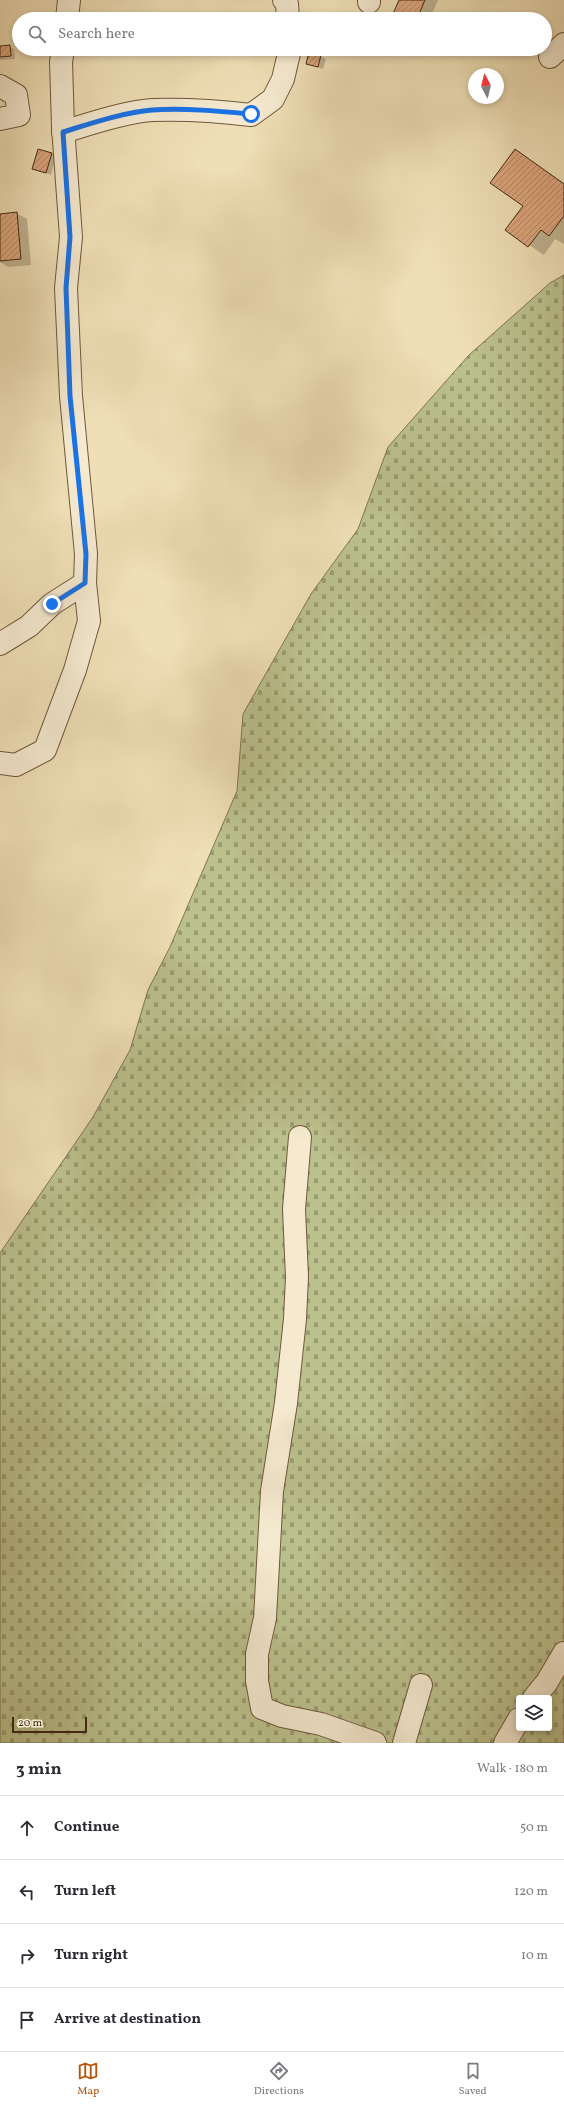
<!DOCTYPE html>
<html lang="en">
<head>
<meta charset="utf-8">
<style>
	body { margin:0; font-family:Vollkorn,serif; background:#f7f7f7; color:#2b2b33 }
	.controls { position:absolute; right:12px; bottom:12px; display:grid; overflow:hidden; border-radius:4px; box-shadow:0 2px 6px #0003 }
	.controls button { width:36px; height:36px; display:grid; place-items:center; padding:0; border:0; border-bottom:1px solid #e1e1e2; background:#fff; color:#2b2b33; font:20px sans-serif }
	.compass { position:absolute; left:468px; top:68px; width:36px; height:36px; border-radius:50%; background:#fff; box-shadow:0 2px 6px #0003; rotate:353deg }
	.scale { position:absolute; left:12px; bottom:10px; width:75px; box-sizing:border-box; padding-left:4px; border:2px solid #452b13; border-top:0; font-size:11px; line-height:14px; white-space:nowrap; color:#452b13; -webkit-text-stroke:3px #f5ead0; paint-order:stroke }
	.stop { position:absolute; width:12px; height:12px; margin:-9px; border:3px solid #1a73e8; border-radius:50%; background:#fff }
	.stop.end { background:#1a73e8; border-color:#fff; box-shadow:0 1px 4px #0008 }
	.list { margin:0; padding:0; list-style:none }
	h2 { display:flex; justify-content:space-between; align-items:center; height:52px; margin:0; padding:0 16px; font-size:17px }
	h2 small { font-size:13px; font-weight:400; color:#7c7c81 }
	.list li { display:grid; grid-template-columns:26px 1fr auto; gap:12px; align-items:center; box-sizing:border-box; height:64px; padding:0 16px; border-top:1px solid #e1e1e2 }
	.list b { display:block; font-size:15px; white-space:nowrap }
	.list em { font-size:13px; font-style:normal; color:#7c7c81 }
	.icon { flex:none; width:22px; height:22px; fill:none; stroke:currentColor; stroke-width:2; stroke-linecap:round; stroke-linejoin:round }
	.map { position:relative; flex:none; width:564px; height:1743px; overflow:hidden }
	.search { position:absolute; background:#fff; box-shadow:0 2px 6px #0003; left:12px; right:12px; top:12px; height:44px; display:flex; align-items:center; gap:10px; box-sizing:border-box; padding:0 14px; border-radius:22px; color:#7c7c81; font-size:15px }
	.sheet { height:308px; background:#fff }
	nav { display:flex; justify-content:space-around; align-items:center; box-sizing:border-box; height:56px; border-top:1px solid #e1e1e2; background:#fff; font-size:11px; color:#7c7c81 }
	nav a { display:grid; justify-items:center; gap:2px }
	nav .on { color:#b45309 }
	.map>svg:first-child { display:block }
</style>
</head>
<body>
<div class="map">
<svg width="564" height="1743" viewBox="0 0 564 1743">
	<defs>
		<pattern id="cemetery-stones" width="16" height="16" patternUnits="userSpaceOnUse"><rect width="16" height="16" fill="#bbc18d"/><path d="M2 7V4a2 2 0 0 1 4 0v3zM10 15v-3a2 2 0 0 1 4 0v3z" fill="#9a9d72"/></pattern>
		<pattern id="building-hatch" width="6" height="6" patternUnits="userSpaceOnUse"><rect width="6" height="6" fill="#dca67d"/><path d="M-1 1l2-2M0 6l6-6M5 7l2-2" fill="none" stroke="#b48765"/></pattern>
	</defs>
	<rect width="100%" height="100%" fill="#efdfb6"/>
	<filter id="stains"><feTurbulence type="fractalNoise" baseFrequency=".005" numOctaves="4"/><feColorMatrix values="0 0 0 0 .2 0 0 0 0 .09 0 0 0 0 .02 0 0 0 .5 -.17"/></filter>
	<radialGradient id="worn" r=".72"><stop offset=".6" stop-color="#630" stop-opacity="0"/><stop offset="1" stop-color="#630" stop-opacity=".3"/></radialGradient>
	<path fill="url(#cemetery-stones)" stroke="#807650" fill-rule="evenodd" d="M564 275V1743H0V1253L93 1117 130 1050 148 990 170 947 237 791 243 714 311 594 358 529 388 447 469 355 550 283ZM519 1698H549V1728H519Z"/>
	<g fill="#0003">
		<polygon points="400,0 438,0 430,19 399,19"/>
		<polygon points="9,46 14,49 15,59 0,60 0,47"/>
		<polygon points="310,53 326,59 323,69 307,64"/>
		<polygon points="516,150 564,183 564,244 555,239 544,255 507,230 524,206"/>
		<polygon points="52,154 56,156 51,175 33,168"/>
		<polygon points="16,213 27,219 31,265 8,267 0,262 0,215"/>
	</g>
	<g fill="url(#building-hatch)" stroke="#452b13">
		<polygon points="399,0 425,0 417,19 398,19 392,16"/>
		<polygon points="10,45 11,56 0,57 0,46"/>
		<polygon points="309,52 321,55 318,67 306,64"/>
		<polygon points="38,149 52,153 46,173 32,169"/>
		<polygon points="515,149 564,184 564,216 549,236 541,230 528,247 505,230 523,206 490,183"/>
		<polygon points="17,212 21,259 0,261 0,214"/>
	</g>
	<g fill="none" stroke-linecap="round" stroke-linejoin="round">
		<g stroke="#70583c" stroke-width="24">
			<g id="minor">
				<polyline points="284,0 287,4 288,19"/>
				<polyline points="369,2 369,0"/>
				<polyline points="67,19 69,0"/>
				<polyline points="550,57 564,44"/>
				<polyline points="0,86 16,95 19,115 0,119"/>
				<path d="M63 132C89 124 125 112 152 110 185 109 218 111 251 115L273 99 283 79 290 49"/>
				<polyline points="0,644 29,626 52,604 85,583 86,554 71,396 66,288 71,237 63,127 61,62 63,49"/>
				<polyline points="0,763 16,765 45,750 75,670 89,621 85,583"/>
				<polyline points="300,1137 294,1209 297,1277 295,1319 286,1403 272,1491 265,1618 257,1654 257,1681 262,1708 282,1716 321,1724 375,1743"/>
				<polyline points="534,1698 547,1682 564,1653"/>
				<polyline points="404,1743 421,1685"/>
				<polyline points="505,1743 519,1719"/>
			</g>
		</g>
		<use href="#minor" stroke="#f5ead0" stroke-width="22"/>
	</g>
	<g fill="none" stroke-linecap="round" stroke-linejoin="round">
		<path stroke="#1a73e8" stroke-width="5" d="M52 604 85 583 86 554 70 396 66 288 70 237 63 132C89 124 125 112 152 110 185 108 218 111 251 114"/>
	</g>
	<rect width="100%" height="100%" filter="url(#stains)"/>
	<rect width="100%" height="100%" fill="url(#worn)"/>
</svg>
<div class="controls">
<button><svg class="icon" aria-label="layers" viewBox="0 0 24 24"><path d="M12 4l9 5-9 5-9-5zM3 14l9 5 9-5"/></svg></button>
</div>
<svg class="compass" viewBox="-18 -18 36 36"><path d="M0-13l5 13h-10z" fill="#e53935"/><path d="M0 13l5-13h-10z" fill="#7c7c81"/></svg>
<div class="scale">20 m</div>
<div class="stop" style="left:251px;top:114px"></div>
<div class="stop end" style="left:52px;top:604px"></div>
<div class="search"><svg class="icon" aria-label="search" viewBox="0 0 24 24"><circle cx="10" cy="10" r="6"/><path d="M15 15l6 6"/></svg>Search here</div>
</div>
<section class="sheet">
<h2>3 min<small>Walk · 180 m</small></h2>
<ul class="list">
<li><svg class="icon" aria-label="ahead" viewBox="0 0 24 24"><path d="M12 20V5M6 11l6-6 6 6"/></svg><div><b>Continue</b></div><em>50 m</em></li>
<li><svg class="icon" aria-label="left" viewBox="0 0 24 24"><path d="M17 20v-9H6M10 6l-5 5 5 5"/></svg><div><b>Turn left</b></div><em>120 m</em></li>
<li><svg class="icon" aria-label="right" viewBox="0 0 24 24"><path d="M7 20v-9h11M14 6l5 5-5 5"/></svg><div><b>Turn right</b></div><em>10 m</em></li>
<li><svg class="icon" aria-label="arrive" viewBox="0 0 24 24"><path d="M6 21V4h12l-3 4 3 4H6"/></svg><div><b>Arrive at destination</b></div></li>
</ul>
</section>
<nav>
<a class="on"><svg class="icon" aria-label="map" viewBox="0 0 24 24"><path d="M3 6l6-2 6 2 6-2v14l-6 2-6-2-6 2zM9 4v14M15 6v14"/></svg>Map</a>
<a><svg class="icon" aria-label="directions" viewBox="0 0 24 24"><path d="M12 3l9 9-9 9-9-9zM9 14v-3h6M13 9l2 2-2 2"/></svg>Directions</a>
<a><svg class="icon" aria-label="saved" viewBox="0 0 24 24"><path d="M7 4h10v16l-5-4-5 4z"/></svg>Saved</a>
</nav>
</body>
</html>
